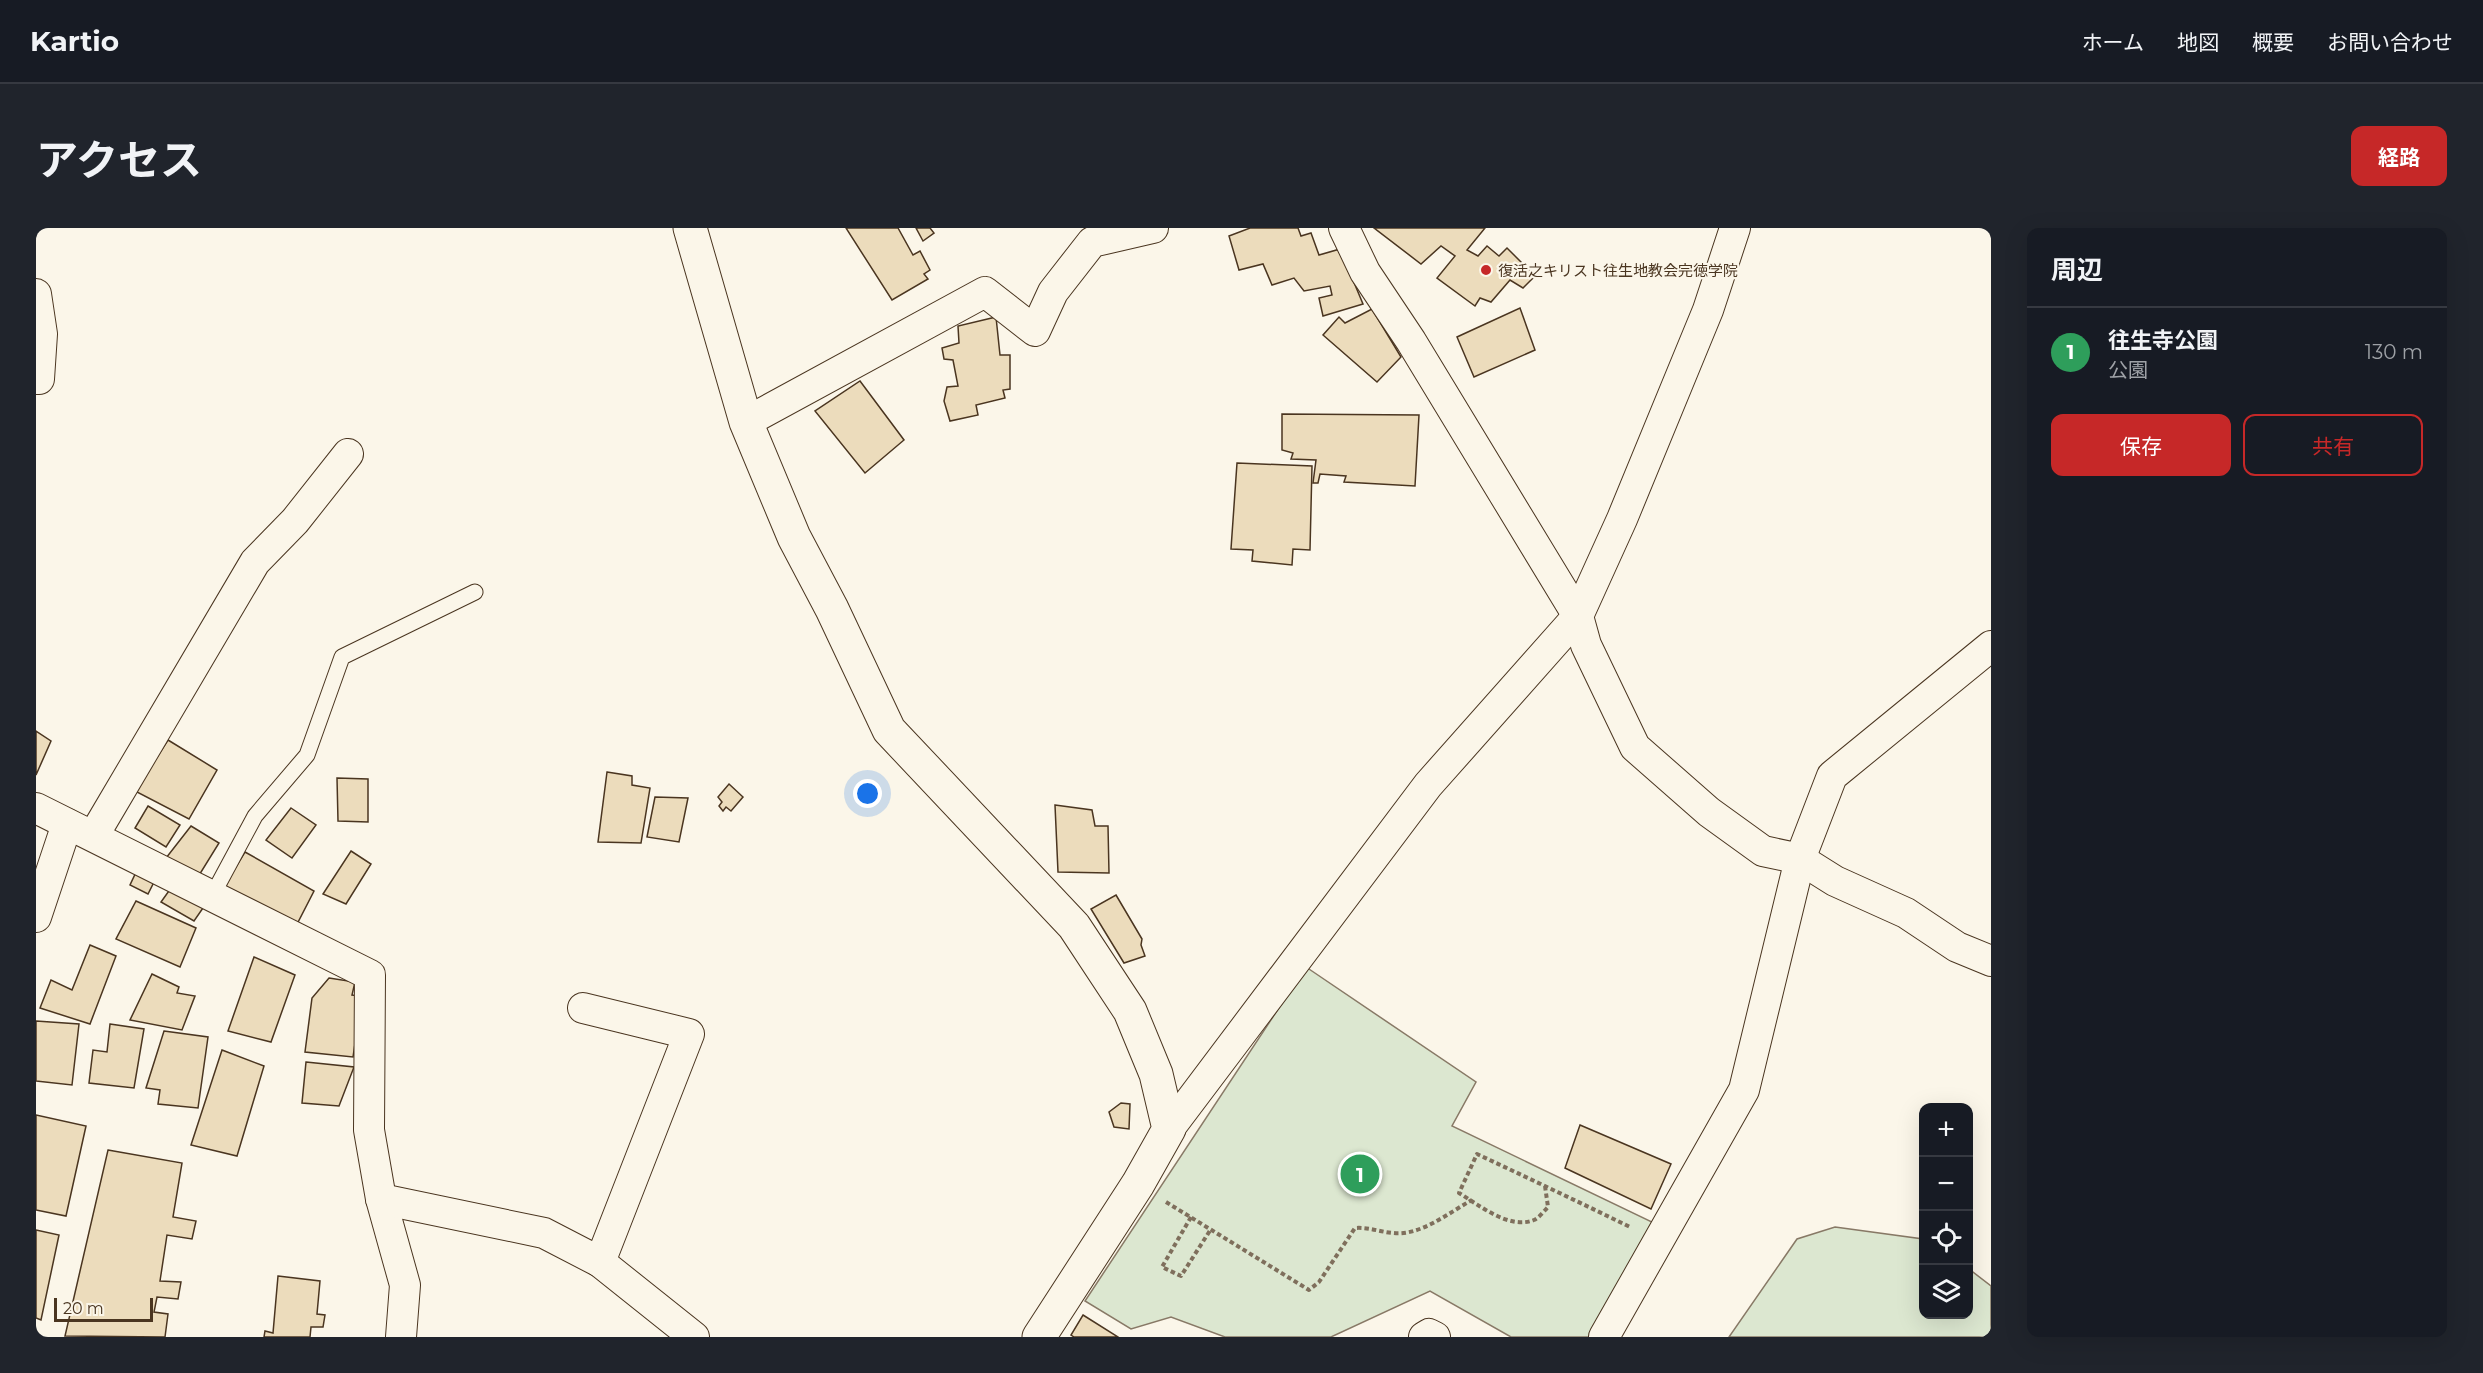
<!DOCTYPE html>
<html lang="ja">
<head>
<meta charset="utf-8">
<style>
	body { margin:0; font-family:Montserrat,"Noto Sans JP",sans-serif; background:#20242c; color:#f1f3f6 }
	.controls { position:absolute; right:18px; bottom:18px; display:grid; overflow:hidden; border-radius:12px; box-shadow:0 6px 24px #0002 }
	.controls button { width:54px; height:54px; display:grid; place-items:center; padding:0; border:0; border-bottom:2px solid #363941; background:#171b24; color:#f1f3f6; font:30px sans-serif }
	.scale { position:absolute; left:18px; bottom:15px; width:99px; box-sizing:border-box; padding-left:6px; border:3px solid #4a3520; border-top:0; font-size:16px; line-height:21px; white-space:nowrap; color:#4a3520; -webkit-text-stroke:4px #fbf6e9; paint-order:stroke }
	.you { position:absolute; left:832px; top:566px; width:21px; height:21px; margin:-15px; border:4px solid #fff; border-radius:50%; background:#1a73e8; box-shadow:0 0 0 9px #1a73e833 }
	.badge { display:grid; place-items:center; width:39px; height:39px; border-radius:50%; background:#c62828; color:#fff; font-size:20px; font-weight:700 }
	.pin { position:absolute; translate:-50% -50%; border:3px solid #fff; box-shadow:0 2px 6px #0006 }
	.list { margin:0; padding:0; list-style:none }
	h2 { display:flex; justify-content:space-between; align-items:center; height:78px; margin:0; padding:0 24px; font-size:26px }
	h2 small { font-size:20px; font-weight:400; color:#9ea1a6 }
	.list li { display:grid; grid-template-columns:39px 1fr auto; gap:18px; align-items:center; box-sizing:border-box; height:90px; padding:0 24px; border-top:2px solid #363941 }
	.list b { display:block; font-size:22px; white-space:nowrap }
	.list p { margin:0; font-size:20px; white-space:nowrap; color:#9ea1a6 }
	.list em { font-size:20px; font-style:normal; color:#9ea1a6 }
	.actions { display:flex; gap:12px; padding:18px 24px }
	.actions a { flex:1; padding:14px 0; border:2px solid #c62828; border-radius:12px; text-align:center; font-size:21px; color:#c62828 }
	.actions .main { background:#c62828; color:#fff }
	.icon { flex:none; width:33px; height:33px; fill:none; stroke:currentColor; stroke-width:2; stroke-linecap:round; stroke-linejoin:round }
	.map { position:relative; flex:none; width:1955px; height:1109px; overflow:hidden; border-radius:12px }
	header { display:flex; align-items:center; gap:36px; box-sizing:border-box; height:84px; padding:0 30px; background:#171b24; border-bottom:2px solid #363941 }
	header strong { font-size:28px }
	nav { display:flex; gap:33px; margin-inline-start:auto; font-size:21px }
	.intro { display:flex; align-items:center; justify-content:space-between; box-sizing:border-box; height:144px; padding:0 36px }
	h1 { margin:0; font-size:42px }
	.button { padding:15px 27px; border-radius:12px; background:#c62828; color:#fff; font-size:21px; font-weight:700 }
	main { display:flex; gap:36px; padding:0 36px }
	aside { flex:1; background:#171b24; border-radius:12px; box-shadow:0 6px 24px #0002 }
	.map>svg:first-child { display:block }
</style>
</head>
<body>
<header>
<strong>Kartio</strong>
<nav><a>ホーム</a><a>地図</a><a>概要</a><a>お問い合わせ</a></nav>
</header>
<div class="intro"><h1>アクセス</h1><a class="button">経路</a></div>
<main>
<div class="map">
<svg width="1955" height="1109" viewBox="0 0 1955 1109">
	<rect width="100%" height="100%" fill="#fbf6e9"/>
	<g fill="#dce7d0" stroke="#887966" stroke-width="1.5">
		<polygon points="1270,739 1440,854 1416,898 1616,994 1562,1109 1475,1109 1394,1063 1295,1109 1189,1109 1135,1089 1095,1101 1049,1073"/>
		<polygon points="1799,999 1887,1011 1888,1086 1932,1086 1933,1041 1955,1058 1955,1109 1693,1109 1761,1011"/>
	</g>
	<g fill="#ecdcbc" stroke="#4a3520" stroke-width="1.5">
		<polygon points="810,0 862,0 877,27 884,23 894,42 888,46 892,51 856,72"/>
		<polygon points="880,0 894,0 898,5 887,13"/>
		<polygon points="1214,0 1262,0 1265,8 1275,5 1283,27 1304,21 1327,76 1287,88 1283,70 1296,67 1294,58 1268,63 1258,50 1236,57 1227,36 1203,42 1193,8"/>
		<polygon points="1338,0 1449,0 1431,22 1442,28 1451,18 1463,28 1471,20 1499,48 1487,60 1474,52 1455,74 1444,70 1439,78 1401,50 1419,28 1405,18 1385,36"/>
		<polygon points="1484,80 1499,122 1438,149 1421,109"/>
		<polygon points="1336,81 1365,129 1341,154 1287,107 1303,89 1309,95"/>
		<polygon points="960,89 964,127 974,127 974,161 967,162 969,170 940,177 942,187 914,193 908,173 911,159 922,158 917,132 908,131 906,120 923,115 922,98"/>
		<polygon points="824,153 868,212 829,245 779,183"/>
		<polygon points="1246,186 1383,187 1379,258 1308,254 1310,248 1284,246 1282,255 1277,255 1280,232 1255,231 1257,225 1246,222"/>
		<polygon points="1201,235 1276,238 1274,322 1257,321 1256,337 1216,333 1217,322 1195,321"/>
		<polygon points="0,503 15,513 0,547"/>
		<polygon points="132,512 181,542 153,591 99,563"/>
		<polygon points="571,544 596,548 596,557 614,560 605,615 562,614"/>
		<polygon points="301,550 332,551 332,594 302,593"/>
		<polygon points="693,556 707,569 695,583 690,579 687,583 683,578 686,574 682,569"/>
		<polygon points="619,569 652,570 643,614 611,609"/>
		<polygon points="1019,577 1056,582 1059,598 1072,598 1073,645 1022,644"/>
		<polygon points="112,578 144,597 130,619 99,600"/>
		<polygon points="255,580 280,597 256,630 230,612"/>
		<polygon points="155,598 183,615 162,649 130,630"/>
		<polygon points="315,623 335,636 310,676 287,666"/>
		<polygon points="209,624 278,663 258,702 185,663"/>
		<polygon points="102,640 120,650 112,666 94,657"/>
		<polygon points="135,660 167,680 158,693 125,674"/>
		<polygon points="1080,667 1106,711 1105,717 1109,728 1088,735 1055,681"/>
		<polygon points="100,673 160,700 144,739 80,711"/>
		<polygon points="54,717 80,728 54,796 4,780 15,752 36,762"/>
		<polygon points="218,729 259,747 235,814 192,803"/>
		<polygon points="116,746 143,759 141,765 159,768 146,802 94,792"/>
		<polygon points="293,750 319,754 316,767 326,768 317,829 269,824 276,770"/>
		<polygon points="0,793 43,796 36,857 0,853"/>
		<polygon points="74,796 108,801 98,860 53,855 57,822 71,824"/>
		<polygon points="128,803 172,809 162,880 122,876 124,862 110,860"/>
		<polygon points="186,822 228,838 201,928 155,917"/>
		<polygon points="270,834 318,839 303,878 266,875"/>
		<polygon points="1085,875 1094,876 1093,901 1078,899 1073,884"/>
		<polygon points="0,887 50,898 30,988 0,982"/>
		<polygon points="1544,897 1635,936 1615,981 1529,940"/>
		<polygon points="72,922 146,935 137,989 160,993 156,1011 131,1007 124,1053 145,1054 142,1071 121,1069 118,1084 132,1086 129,1109 29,1108"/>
		<polygon points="0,1002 23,1007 5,1092 0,1090"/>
		<polygon points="242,1048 284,1053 281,1086 289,1087 287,1099 275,1099 274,1109 228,1109 229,1103 237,1105"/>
		<polygon points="1047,1087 1082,1109 1038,1109 1035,1107"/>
	</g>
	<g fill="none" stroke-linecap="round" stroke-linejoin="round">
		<g stroke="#4a3520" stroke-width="17">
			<polyline id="lane" points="176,668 219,588 271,527 306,429 439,364"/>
		</g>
		<g stroke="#4a3520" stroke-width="32">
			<g id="street">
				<polyline points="1308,0 1329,44 1375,113 1542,388 1550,417 1599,519 1673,584 1727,623 1764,631 1799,653 1870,685 1921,719 1955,733"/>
				<polyline points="0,66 6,106 3,151 0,151"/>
				<polyline points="710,194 949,64 999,103 1017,64 1056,14 1117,0"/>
				<polyline points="0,580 334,747 333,902 345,971 369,1057 365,1109"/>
				<polyline points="58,607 219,334 259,293 312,226"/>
				<polyline points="0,689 31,596"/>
				<polyline points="547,780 653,806 564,1034"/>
				<polyline points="1133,901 1392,557 1542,388 1586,291 1672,82 1699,0"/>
				<polyline points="345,971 508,1005 564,1034 658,1109"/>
				<polyline points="1388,1109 1393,1106 1399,1109"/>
				<polyline points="1568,1109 1708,862 1764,631 1796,548 1955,418"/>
			</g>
		</g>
		<g stroke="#4a3520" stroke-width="35">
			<polyline id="secondary" points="654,0 710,194 758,309 796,381 853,502 1038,698 1094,783 1120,846 1133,901 1102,956 1003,1109"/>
		</g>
		<g stroke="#7f6f5c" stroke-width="4" stroke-dasharray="4.5 3" stroke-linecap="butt">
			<path d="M1509 958 1512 979C1508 983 1503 990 1498 992 1473 1002 1443 977 1423 965L1441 926C1492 950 1543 974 1594 999"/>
			<path d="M1130 974 1273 1062 1283 1054 1319 1000C1333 999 1344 1004 1357 1005 1385 1008 1412 985 1436 972"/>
			<polyline points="1155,989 1126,1039 1145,1048 1175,1001"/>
		</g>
		<use href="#lane" stroke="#fbf6e9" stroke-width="15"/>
		<use href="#street" stroke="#fbf6e9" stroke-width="30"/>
		<use href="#secondary" stroke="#fbf6e9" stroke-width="33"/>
	</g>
	<circle fill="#c62828" stroke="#fbf6e9" stroke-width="2" cx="1450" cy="42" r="6"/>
	<g text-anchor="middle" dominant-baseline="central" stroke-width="4.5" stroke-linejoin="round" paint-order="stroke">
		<g font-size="15" fill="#4a3520" stroke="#fbf6e9" text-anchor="start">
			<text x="1462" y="42">復活之キリスト往生地教会完徳学院</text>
		</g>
	</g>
</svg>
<div class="controls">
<button>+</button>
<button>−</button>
<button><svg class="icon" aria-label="locate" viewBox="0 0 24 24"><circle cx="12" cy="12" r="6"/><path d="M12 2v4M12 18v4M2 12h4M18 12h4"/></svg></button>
<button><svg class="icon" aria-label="layers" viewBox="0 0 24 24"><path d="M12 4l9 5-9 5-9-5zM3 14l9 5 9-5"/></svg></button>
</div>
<div class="scale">20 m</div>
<div class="you"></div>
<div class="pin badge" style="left:1324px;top:946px;background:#2e9e5b">1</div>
</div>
<aside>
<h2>周辺<small></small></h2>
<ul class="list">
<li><span class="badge" style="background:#2e9e5b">1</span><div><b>往生寺公園</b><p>公園</p></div><em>130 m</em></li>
</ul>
<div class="actions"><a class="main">保存</a><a>共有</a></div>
</aside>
</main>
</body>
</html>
